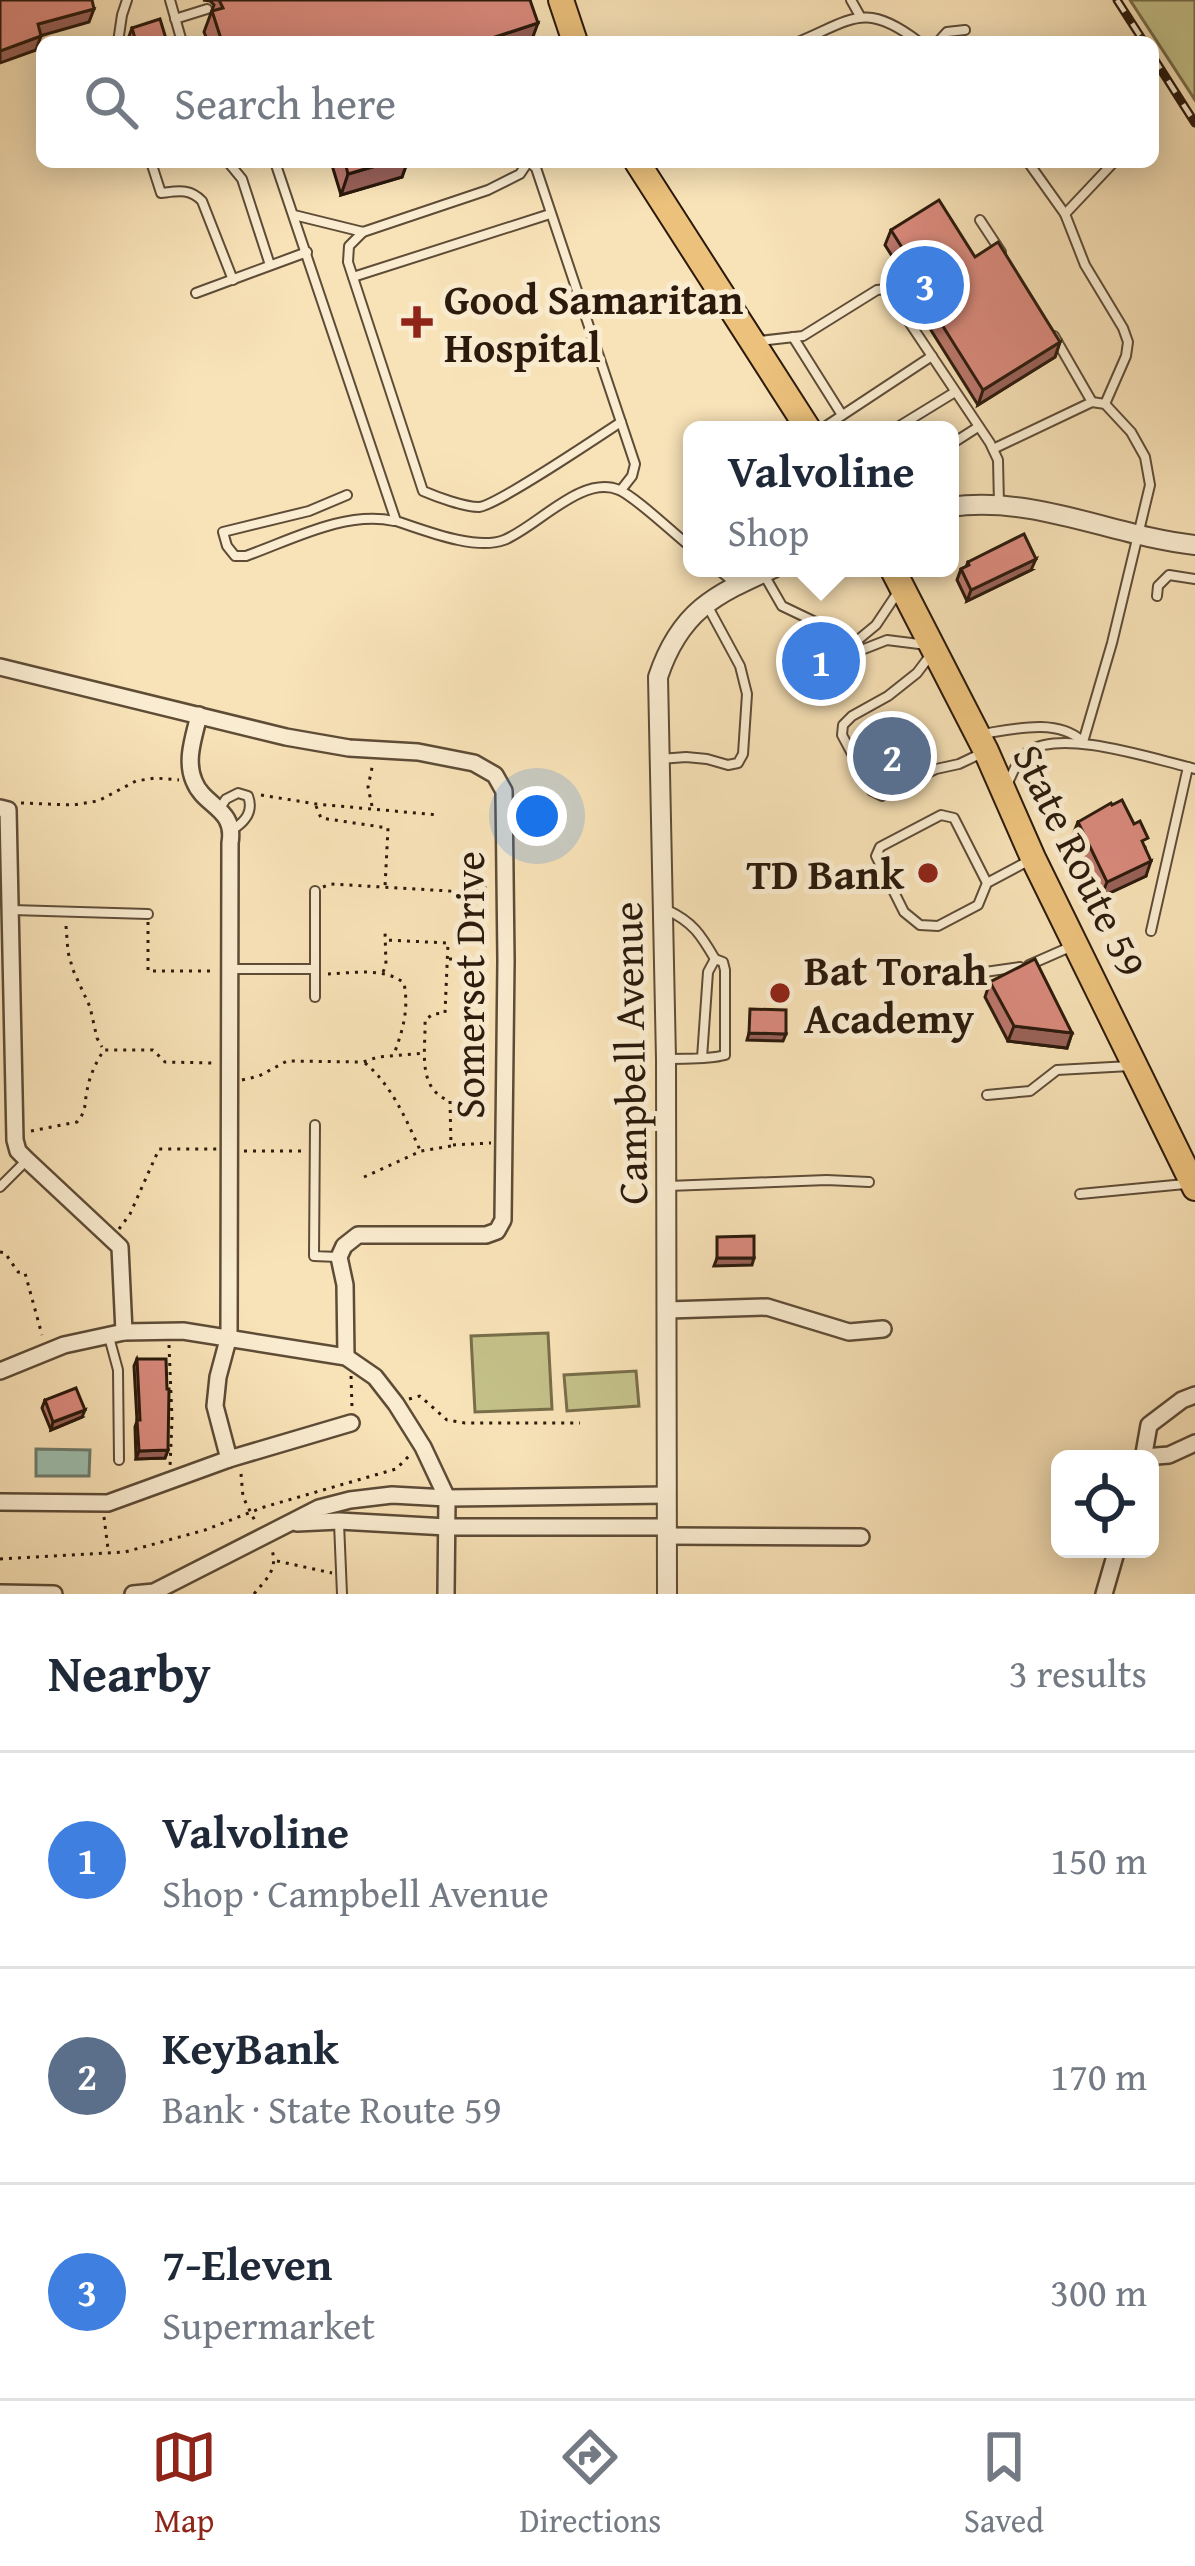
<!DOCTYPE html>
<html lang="en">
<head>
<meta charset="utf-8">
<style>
	body { margin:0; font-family:"Gentium Book Plus",serif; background:#f2f2f3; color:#1f2937 }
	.controls { position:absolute; right:36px; bottom:36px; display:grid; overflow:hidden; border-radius:18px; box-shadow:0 6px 30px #0003 }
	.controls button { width:108px; height:108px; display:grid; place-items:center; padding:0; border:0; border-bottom:3px solid #e0e1e3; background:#fff; color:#1f2937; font:60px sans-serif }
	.you { position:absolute; left:537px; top:816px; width:42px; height:42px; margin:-30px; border:9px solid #fff; border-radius:50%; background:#1a73e8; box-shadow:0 0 0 18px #1a73e833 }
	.badge { display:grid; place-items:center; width:78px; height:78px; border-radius:50%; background:#8f2418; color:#fff; font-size:39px; font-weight:700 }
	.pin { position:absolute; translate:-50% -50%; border:6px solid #fff; box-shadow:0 3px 12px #0006 }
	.popup { position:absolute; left:683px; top:421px; width:276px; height:156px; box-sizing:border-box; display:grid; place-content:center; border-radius:18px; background:#fff; filter:drop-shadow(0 3px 9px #0005); font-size:39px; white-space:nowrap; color:#747a83 }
	.popup b { font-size:45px; color:#1f2937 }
	.popup::after { content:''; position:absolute; left:50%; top:100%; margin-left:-24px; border:24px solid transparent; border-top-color:#fff }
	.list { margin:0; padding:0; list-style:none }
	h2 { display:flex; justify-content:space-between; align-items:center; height:156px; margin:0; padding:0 48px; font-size:51px }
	h2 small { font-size:39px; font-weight:400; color:#747a83 }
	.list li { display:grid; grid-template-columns:78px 1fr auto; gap:36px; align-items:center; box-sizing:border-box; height:216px; padding:0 48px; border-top:3px solid #e0e1e3 }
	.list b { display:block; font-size:45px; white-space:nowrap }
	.list p { margin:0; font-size:39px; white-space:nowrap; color:#747a83 }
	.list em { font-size:39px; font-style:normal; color:#747a83 }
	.icon { flex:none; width:66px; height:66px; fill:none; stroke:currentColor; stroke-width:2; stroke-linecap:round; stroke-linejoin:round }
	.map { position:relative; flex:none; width:1195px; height:1594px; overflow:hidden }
	.search { position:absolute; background:#fff; box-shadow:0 6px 30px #0003; left:36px; right:36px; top:36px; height:132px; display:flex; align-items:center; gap:30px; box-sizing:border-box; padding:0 42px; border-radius:18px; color:#747a83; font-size:45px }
	.sheet { height:804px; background:#fff }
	nav { display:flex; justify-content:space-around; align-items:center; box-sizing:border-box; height:168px; border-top:3px solid #e0e1e3; background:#fff; font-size:33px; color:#747a83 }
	nav a { display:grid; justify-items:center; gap:6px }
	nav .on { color:#8f2418 }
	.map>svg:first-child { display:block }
</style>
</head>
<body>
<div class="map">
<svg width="1195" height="1594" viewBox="0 0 1195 1594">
	<rect width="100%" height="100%" fill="#f8e2b7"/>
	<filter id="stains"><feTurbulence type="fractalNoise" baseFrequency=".00167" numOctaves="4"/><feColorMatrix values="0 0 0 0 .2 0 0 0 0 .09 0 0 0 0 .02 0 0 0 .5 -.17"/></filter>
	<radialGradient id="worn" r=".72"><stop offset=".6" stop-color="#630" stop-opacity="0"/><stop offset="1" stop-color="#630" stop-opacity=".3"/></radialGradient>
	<g fill="#c4c189" stroke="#786e4a" stroke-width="3">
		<polygon points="1131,0 1195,0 1195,100 1130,0"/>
		<polygon points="548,1333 552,1409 475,1412 471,1336"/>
		<polygon points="636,1371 639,1406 567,1411 564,1375"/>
	</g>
	<polygon fill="#9dbead" stroke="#6f7c6d" stroke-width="3" points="36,1449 90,1450 89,1476 36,1476"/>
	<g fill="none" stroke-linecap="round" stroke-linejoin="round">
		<g stroke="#5e4c37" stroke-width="12">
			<g id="service">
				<polyline points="170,0 182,42"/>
				<polyline points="851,0 860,16"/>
				<polyline points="175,19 207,9"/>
				<polyline points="118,42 122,15 127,0"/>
				<path d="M798 42C853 19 865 1 919 42"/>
				<polyline points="938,42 947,32 965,30"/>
				<path d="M151 162 161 193C178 191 190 188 202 201L233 280"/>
				<polyline points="228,162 242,179 270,265"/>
				<path d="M275 162 396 521C424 530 475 551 504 540 537 527 582 474 619 490 636 497 675 535 692 548"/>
				<polyline points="529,162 536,168 635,464 632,476 621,490"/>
				<polyline points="1028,162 1065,214 1085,265 1123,328 1128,342 1126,356 1105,404"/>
				<polyline points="1065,214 1114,162"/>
				<polyline points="294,215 363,232 488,190 520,174 528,162"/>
				<polyline points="980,220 1001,252"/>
				<path d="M363 232 349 246 348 262 423 491C437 497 464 507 479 507 496 506 601 435 621 422"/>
				<polyline points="353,277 550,214"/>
				<polyline points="196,293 307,252"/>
				<polyline points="1054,336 1092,402"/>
				<polyline points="793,337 842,415"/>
				<polyline points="759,341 803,336 877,290 887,289 990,443 998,460 999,504"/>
				<polyline points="820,430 932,356"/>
				<polyline points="893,430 955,392"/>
				<polyline points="950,445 978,427"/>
				<polyline points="993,449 1092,402 1105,404 1131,432 1145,457 1150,485 1112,643 1083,742"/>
				<path d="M347 495 309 511 223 532 227 546 235 556H246C291 540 346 510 394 521"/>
				<polyline points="716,568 734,582"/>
				<polyline points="763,573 782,606 830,629 847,649"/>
				<polyline points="898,592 876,625 847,649 864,649 887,640 927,645"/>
				<polyline points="1157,596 1158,586 1169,575 1195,579"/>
				<polyline points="929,657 917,673 888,696 852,716 843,725 842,735 872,791 882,796 936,769 959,764 980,754"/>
				<path d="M982 734C1014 729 1057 718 1082 741"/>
				<polyline points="660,759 686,757 707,759 728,765 738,763 743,754 747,694 740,666 707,605"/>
				<path d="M1008 783C1013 772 1018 758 1029 751 1062 729 1150 758 1188 767"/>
				<path d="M220 808 226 799 238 793 248 796C254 812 245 822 232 830"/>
				<polyline points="987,883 954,818 941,815 880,847 876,856 904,912 920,925 938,926 978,905 987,883 1032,859"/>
				<polyline points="12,910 148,914"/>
				<path d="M667 910C693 922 701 935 715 959"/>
				<polyline points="1151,931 1188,767 1195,769"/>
				<polyline points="1029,965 1070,947"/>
				<polyline points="233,969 315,969 315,891"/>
				<polyline points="936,979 1020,967"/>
				<polyline points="315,997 315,969"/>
				<path d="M667 1059C686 1058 707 1060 725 1055V970L723 962 715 959 708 972 702 1058"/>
				<polyline points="987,1095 1030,1091 1057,1070 1130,1066"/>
				<polyline points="315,1125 314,1256 337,1257"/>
				<polyline points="668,1186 827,1180 869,1182"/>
				<polyline points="0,1187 27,1160"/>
				<polyline points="1080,1194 1185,1184"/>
				<polyline points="109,1337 118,1370 119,1460"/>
				<polyline points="339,1523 342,1594"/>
			</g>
		</g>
		<g stroke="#5e4c37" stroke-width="20">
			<g id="minor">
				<polyline points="0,667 286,737 349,748 418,752 474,763 495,775 504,791 506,961 503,1220 497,1231 486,1235 358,1235 344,1246 339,1257 345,1285 346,1357"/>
				<path d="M199 715C194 737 185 760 194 781 204 807 236 808 230 843L229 1336 218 1377 215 1406 229 1459"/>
				<polyline points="0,808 8,810 15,1140 18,1151 27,1160 120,1247 124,1332"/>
				<polyline points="668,1310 767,1307 849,1332 883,1329"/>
				<polyline points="0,1371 64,1345 124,1332 183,1331 346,1357 375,1377 396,1404 423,1447 447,1498 446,1594"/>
				<polyline points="1144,1457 1169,1455 1195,1443"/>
				<polyline points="1143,1459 1149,1425 1182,1400 1195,1395"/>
				<polyline points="0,1502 108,1503 229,1459 351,1423"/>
				<polyline points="297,1523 339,1521 447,1527 667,1527"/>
				<polyline points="667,1536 861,1537"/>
				<polyline points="0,1593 54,1594"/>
				<polyline points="133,1594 154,1592 319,1508 350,1500 392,1495 447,1498 667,1495"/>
				<polyline points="1104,1594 1117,1549"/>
			</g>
		</g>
		<g stroke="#5e4c37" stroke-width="22">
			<g id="tertiary">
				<path d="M950 507C1036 495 1112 536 1195 545"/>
				<path d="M667 1594 666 1059 658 677C680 611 714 595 774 568"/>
			</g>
		</g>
		<g stroke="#2b1a0c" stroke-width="28">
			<g id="primary">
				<polyline points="561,0 575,42"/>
				<polyline points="637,162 809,430"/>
				<polyline points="892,568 986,751 1033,858 1195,1188"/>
			</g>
		</g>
		<g stroke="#2b1a0c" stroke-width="3" stroke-dasharray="3 6" stroke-linecap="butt">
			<polyline points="261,795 316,804 438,815"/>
			<polyline points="21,803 73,805 98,801 136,781 155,778 179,780"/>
			<polyline points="316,806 321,818 388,828 385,887"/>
			<polyline points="372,806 368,787 373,763"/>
			<polyline points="323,887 331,884 466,892 492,887"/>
			<polyline points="148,922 148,971 216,971"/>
			<polyline points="66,926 68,952 73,970 90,1007 97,1038 102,1047"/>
			<polyline points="449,959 494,960"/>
			<polyline points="383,972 386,965 385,931"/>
			<path d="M328 974C353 973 384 967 404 983 409 1009 403 1030 394 1054"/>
			<path d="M365 1063C391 1084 407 1121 420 1150"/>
			<polyline points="242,1080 259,1076 287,1061 363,1062 378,1057 425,1053"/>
			<path d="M31 1131 77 1122C87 1110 84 1105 87 1091 89 1077 96 1062 104 1050H153L165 1062 214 1063"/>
			<polyline points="453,1145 491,1143"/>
			<polyline points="244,1151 307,1151"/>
			<path d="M364 1177 421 1151 451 1146 450 1101C416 1089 426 1050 425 1020L433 1014 445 1013 448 943 385 940"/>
			<polyline points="119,1229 130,1214 159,1149 217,1149"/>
			<polyline points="0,1252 5,1253 18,1272 25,1273 42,1335"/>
			<polyline points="169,1345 172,1419 170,1467"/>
			<polyline points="351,1376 352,1408"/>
			<polyline points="409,1399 420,1396 447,1420 465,1423 580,1423"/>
			<polyline points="241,1474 243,1497 255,1521"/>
			<polyline points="104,1517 108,1549"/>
			<polyline points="0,1559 125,1552 205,1530 264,1507 396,1469 409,1456"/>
			<polyline points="277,1561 332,1573"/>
			<path d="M254 1594C266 1579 278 1570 272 1550"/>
		</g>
		<use href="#service" stroke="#faecd0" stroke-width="8"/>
		<use href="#minor" stroke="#faecd0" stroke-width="15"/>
		<use href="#tertiary" stroke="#faecd0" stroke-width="18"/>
		<use href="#primary" stroke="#ecc17c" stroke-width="24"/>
		<g stroke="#2b1a0c" stroke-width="9">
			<g id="rail">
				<polyline points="1117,0 1144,42"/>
				<polyline points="1153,57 1195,123"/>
			</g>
		</g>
		<use href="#rail" stroke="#faecd0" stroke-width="4.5" stroke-dasharray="14" stroke-linecap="butt"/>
	</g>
	<g fill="#bb776c" stroke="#2b1a0c" stroke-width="3">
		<polygon points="203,0 530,0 531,42 208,42 204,32 214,5 210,1"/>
		<polygon points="132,28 167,42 127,42"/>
		<polygon points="331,162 412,162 407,163 402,177 341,195"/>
		<polygon points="891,230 975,257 1060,342 1055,357 978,405 912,300 915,292 885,245"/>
		<polygon points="968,562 1031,570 967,601 957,580 961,569 966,567"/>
		<polygon points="871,733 924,754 920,766 886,783 867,744"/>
		<polygon points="1078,822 1145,847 1146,876 1101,897 1072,837"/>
		<polygon points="990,982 1072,1033 1067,1048 1008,1041 985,997"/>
		<polygon points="137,1359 168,1450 165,1458 136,1459 135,1427 137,1421 134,1366"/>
		<polygon points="45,1400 82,1417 51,1430 42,1408"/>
	</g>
	<g fill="#996158" stroke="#2b1a0c" stroke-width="3">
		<polygon points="94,9 89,22 33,38 38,24"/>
		<polygon points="538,23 531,42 480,42"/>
		<polygon points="41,36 36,50 0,63 0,51"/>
		<polygon points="389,162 412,162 407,163 402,177 341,195 348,174"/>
		<polygon points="1060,342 1055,357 978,405 983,390"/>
		<polygon points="1036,559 1031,570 967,601 971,590"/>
		<polygon points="924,754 920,766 886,783 890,771"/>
		<polygon points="1151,861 1146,876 1101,897 1107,882"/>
		<polygon points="1014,1026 1072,1033 1067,1048 1008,1041"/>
		<polygon points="749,1033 786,1034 783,1041 747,1040"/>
		<polygon points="717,1258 754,1258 752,1265 714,1266"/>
		<polygon points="85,1410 82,1417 51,1430 53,1422"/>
		<polygon points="168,1450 165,1458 136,1459 139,1451"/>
	</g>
	<g fill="#da8a7d" stroke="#2b1a0c" stroke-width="3">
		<polygon points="0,0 92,0 94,9 38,24 41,36 0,51"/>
		<polygon points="219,0 530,0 538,23 480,42 222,42 212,11 223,8"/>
		<polygon points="160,19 167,42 136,42 132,28"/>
		<polygon points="345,162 389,162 348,174"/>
		<polygon points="939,200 975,257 998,242 1060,342 983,390 917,285 923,281 891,230"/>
		<polygon points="1024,534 1036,559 971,590 961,569 969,565 968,562"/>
		<polygon points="905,716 912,730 915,729 924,754 890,771 871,733"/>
		<polygon points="1122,800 1134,824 1140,821 1148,838 1142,841 1151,861 1107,882 1078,822 1111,803 1112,805"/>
		<polygon points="1035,959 1072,1033 1014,1026 990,982"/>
		<polygon points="750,1009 786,1010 786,1034 749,1033"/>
		<polygon points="754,1236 754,1258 717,1258 717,1237"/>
		<polygon points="137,1359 166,1359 167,1389 169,1389 168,1450 139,1451 137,1420 140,1420"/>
		<polygon points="76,1388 85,1410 53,1422 45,1400"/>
	</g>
	<g fill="#8f2418" stroke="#faecd0" stroke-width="4.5">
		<path d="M411 304h12v12h12v12h-12v12h-12v-12h-12v-12h12z"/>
		<circle cx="928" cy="873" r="12"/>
		<circle cx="780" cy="993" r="12"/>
	</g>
	<g text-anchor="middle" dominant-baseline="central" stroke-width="10" stroke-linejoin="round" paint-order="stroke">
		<g font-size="42" font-weight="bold" fill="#2b1a0c" stroke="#faecd0" text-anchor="start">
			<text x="444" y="298">Good Samaritan<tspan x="444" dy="48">Hospital</tspan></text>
			<text x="904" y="873" text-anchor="end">TD Bank</text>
			<text x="804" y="969">Bat Torah<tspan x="804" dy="48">Academy</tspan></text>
		</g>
		<g font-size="42" fill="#2b1a0c" stroke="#faecd0">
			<text transform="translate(1081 860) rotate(64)">State Route 59</text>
			<text transform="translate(468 985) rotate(-90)">Somerset Drive</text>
			<text transform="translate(629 1053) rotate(-91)">Campbell Avenue</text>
		</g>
	</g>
	<rect width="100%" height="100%" filter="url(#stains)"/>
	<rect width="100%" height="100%" fill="url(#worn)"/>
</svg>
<div class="controls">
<button><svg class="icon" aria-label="locate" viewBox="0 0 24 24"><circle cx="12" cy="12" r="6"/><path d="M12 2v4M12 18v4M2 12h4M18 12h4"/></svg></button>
</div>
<div class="you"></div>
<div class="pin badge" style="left:821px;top:661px;background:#3f7fe0">1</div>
<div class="popup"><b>Valvoline</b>Shop</div>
<div class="pin badge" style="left:892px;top:756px;background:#5c6f8a">2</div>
<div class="pin badge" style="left:925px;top:285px;background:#3f7fe0">3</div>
<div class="search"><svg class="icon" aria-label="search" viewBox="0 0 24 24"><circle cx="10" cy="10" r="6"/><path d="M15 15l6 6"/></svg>Search here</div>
</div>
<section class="sheet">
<h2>Nearby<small>3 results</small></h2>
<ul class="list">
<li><span class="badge" style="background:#3f7fe0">1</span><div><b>Valvoline</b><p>Shop · Campbell Avenue</p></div><em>150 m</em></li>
<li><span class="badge" style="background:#5c6f8a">2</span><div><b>KeyBank</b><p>Bank · State Route 59</p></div><em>170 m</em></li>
<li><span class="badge" style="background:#3f7fe0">3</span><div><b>7-Eleven</b><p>Supermarket</p></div><em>300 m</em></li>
</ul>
</section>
<nav>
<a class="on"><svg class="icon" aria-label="map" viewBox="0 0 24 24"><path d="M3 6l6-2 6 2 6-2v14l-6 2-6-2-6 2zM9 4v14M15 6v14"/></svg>Map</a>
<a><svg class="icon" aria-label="directions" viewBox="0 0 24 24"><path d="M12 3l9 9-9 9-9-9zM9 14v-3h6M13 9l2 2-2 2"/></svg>Directions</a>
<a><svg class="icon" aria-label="saved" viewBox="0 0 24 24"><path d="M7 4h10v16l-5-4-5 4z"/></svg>Saved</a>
</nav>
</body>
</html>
